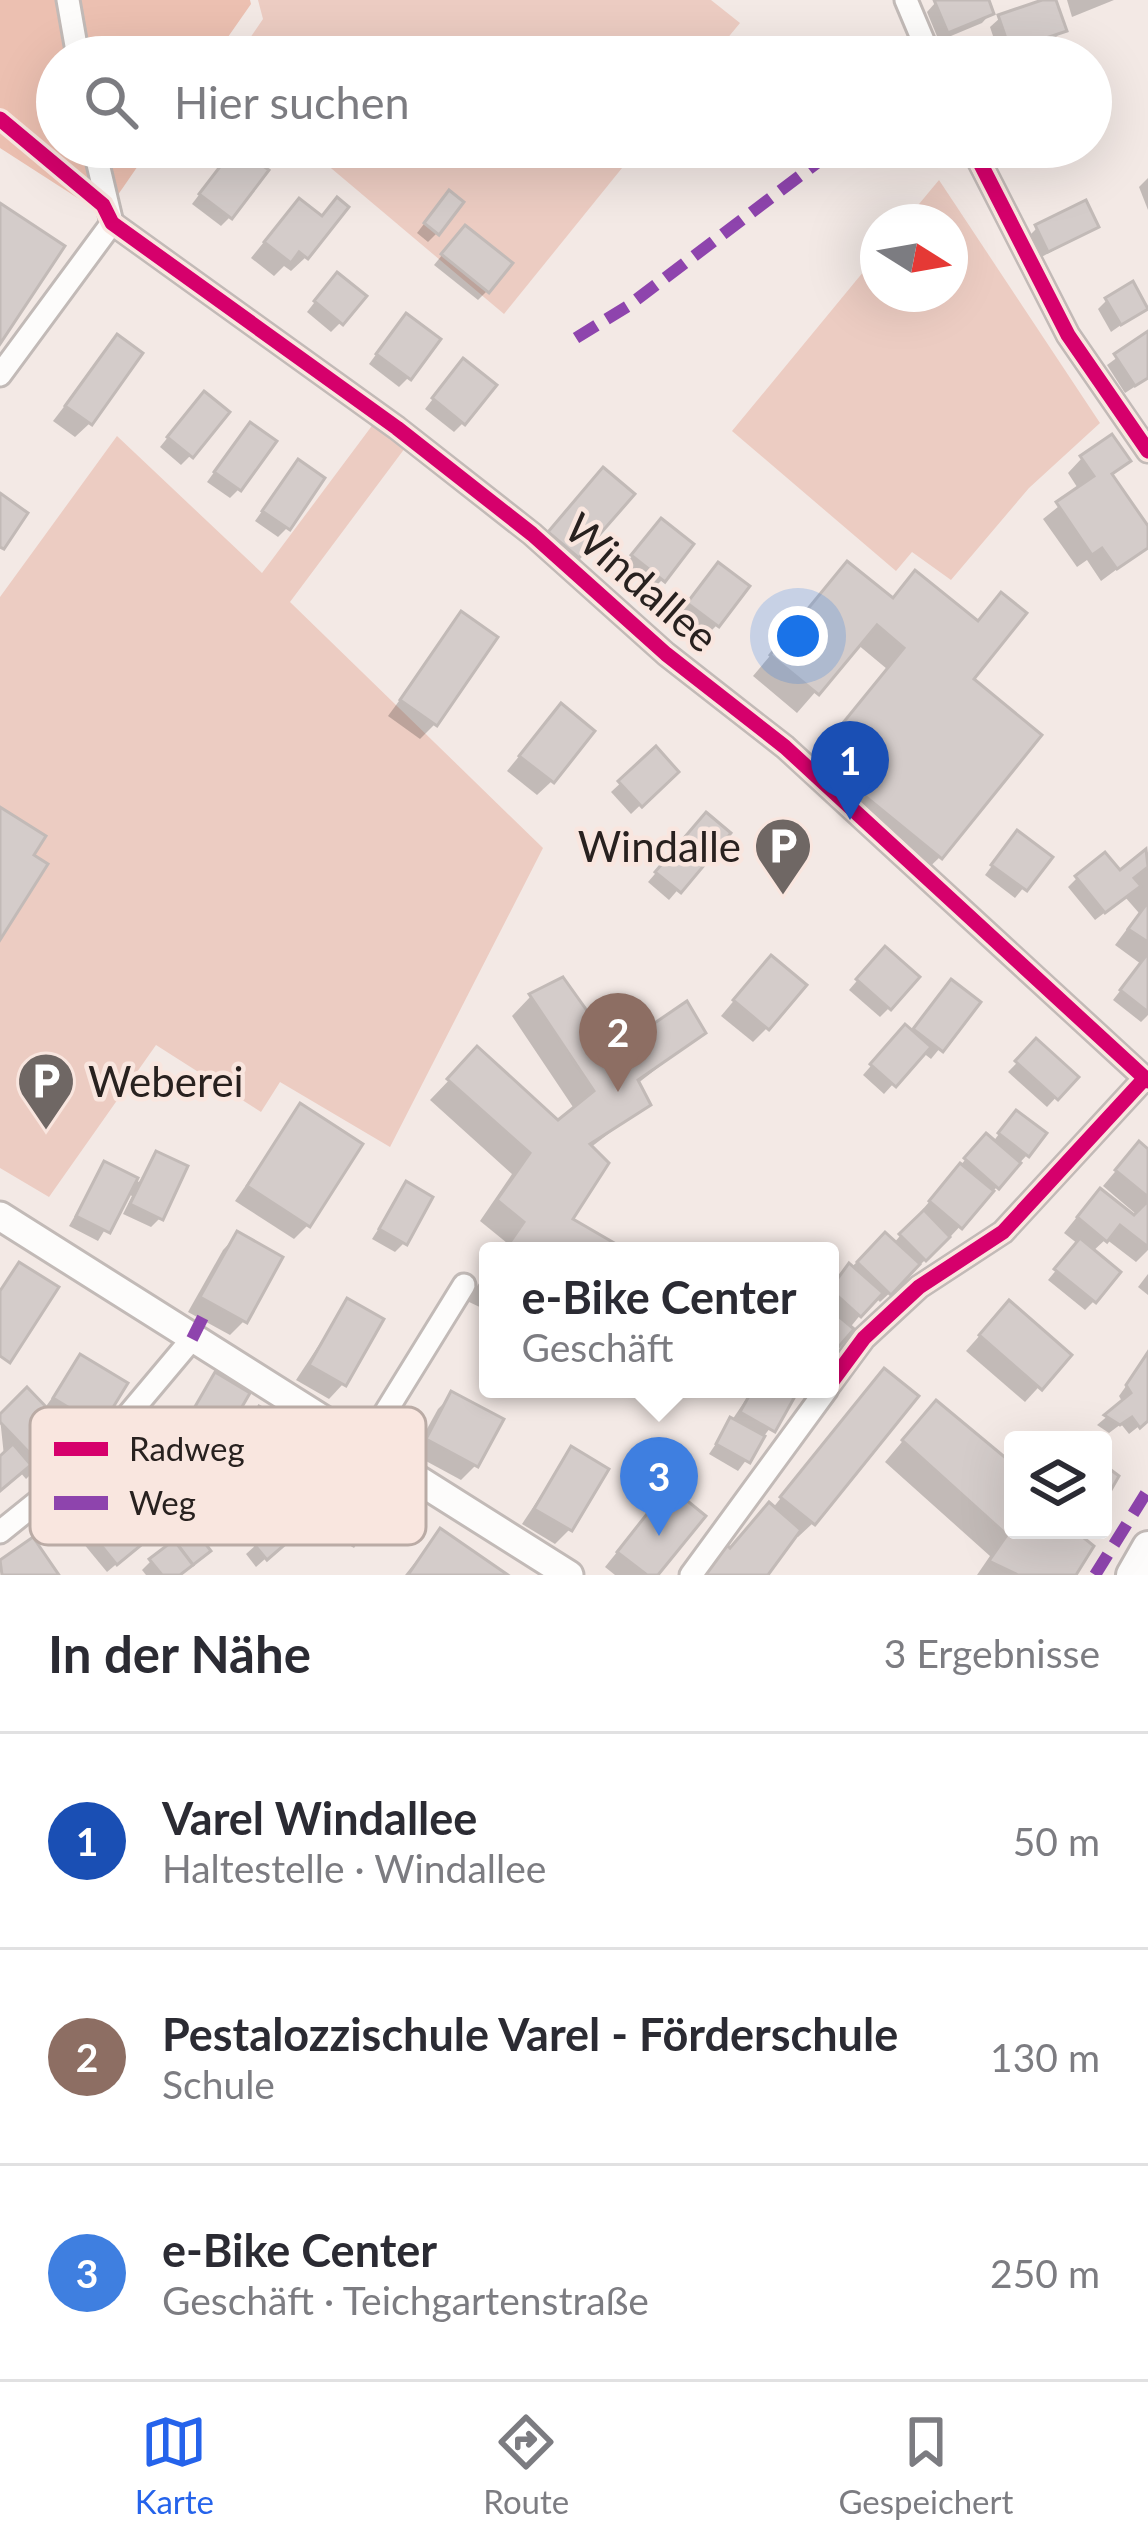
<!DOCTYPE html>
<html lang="de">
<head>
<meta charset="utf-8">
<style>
	body { margin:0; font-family:Lato,sans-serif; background:#f2f2f3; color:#2b2b33 }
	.controls { position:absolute; right:36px; bottom:36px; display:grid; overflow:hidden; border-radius:12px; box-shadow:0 12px 48px #0002 }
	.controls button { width:108px; height:108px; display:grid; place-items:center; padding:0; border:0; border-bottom:3px solid #e1e1e2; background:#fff; color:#2b2b33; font:60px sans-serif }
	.compass { position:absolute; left:860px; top:204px; width:108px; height:108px; border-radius:50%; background:#fff; box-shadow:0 12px 48px #0002; rotate:101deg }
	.you { position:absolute; left:798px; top:636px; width:42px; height:42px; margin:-30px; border:9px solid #fff; border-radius:50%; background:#1a73e8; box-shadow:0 0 0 18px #1a73e833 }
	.badge { display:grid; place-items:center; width:78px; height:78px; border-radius:50%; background:#2563eb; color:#fff; font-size:39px; font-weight:700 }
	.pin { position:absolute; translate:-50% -99px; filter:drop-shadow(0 3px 6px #0008) }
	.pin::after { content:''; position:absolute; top:63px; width:42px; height:36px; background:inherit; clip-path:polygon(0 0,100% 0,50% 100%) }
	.popup { position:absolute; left:479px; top:1242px; width:360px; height:156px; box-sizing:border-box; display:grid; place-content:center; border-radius:12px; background:#fff; filter:drop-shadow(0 3px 9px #0005); font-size:39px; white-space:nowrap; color:#7c7c81 }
	.popup b { font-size:45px; color:#2b2b33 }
	.popup::after { content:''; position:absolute; left:50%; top:100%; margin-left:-24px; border:24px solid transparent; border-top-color:#fff }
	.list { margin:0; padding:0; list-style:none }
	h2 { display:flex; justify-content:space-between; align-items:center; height:156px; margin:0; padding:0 48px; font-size:51px }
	h2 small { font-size:39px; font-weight:400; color:#7c7c81 }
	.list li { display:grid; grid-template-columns:78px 1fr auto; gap:36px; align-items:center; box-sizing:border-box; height:216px; padding:0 48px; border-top:3px solid #e1e1e2 }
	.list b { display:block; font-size:45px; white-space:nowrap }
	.list p { margin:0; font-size:39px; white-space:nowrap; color:#7c7c81 }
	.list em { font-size:39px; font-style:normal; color:#7c7c81 }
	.icon { flex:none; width:66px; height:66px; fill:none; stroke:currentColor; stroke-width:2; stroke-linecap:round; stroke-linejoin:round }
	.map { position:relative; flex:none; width:1148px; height:1575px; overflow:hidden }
	.search { position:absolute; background:#fff; box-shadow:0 12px 48px #0002; left:36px; right:36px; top:36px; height:132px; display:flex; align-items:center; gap:30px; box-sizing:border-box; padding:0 42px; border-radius:66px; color:#7c7c81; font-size:45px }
	.sheet { height:804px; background:#fff }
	nav { display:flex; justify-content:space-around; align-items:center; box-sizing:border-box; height:168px; border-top:3px solid #e1e1e2; background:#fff; font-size:33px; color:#7c7c81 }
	nav a { display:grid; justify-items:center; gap:6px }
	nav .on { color:#2563eb }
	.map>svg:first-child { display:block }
</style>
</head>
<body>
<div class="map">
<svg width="1148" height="1575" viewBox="0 0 1148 1575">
	<rect width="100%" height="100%" fill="#f3e9e5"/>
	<g fill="#ecccc2">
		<polygon points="258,0 711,0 740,23 712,57 237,57 263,19"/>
		<polygon points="306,147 639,147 504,314"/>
		<polygon points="939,180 1100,423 1029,488 951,580 912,552 896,571 732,431 878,254 878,294 950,294 950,222 904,222"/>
		<polygon points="374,423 405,448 290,602 543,848 390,1147 280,1082 261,1112 156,1045 49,1197 0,1168 0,597 117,436 262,573"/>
	</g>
	<polygon fill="#ecc0b1" points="0,0 250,0 251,4 214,57 57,57 57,147 151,147 104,215 0,148"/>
	<g fill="#0003">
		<polygon points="985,0 991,13 982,23 939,41 927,12 936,2"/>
		<polygon points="1053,0 1063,30 1054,39 1000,57 990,27 1000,18"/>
		<polygon points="1067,0 1114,0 1072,17"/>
		<polygon points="227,158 230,217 221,226 192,204"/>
		<polygon points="1148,178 1148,210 1139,187"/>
		<polygon points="440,203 437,233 428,242 417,233"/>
		<polygon points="285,216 306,257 291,271 284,266 274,276 251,258"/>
		<polygon points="1095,227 1038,259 1028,237 1037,228"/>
		<polygon points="456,238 487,291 478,300 434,265"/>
		<polygon points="328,285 340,323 331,332 307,312"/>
		<polygon points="1107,300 1145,308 1111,332 1098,309"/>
		<polygon points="397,326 408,378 399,387 369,364"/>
		<polygon points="1148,335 1148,378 1125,393 1107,365"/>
		<polygon points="117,338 90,423 75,437 53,421"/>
		<polygon points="455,371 463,423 454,432 425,409"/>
		<polygon points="195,404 190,456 181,465 160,447"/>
		<polygon points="241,435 239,489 230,498 207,482"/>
		<polygon points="1082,458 1127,461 1111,477 1148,532 1148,546 1101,581 1087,560 1077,567 1043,519 1079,490 1068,473"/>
		<polygon points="290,472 287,528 278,537 255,521"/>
		<polygon points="589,485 630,494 562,571 536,548"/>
		<polygon points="652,531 662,580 653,589 625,565"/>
		<polygon points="847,565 891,600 916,574 976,623 1002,596 969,680 940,857 920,876 799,777 887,669 857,644 797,713 753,676"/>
		<polygon points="709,575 717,625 708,634 681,613"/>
		<polygon points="462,615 435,724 420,739 388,716"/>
		<polygon points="547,722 552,781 537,795 507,771"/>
		<polygon points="656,750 675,772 631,814 611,792"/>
		<polygon points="697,825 727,833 669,900 648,882"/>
		<polygon points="1008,844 1048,858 1015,898 985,875"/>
		<polygon points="1148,852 1148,1015 1141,1022 1113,1000 1141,964 1115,945 1139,913 1125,897 1095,920 1068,887 1077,878 1119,874"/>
		<polygon points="876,959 889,1008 880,1017 849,990"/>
		<polygon points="757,973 767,1028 753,1042 721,1016"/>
		<polygon points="943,992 977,1003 931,1059 922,1052 884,1094 863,1075 896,1037 911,1033"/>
		<polygon points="531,996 614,1054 702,1033 637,1084 647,1104 590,1148 569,1221 622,1251 501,1251 507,1243 480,1221 512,1174 430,1100 478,1050 558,1124 575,1110 512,1016"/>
		<polygon points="1037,1042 1075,1077 1047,1107 1008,1072"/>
		<polygon points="300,1107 308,1225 294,1239 235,1201"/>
		<polygon points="1007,1123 1027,1155 951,1236 880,1302 875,1297 830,1352 830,1287 885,1236 893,1244 977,1146 993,1142"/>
		<polygon points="1148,1150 1148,1250 1136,1262 1106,1239 1092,1252 1094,1301 1085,1310 1048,1280 1078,1244 1064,1233 1085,1207 1132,1218 1136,1214 1103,1186 1125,1160"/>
		<polygon points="156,1155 160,1218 151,1227 123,1214 132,1196 127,1193 98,1241 69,1226 105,1164 139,1182"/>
		<polygon points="406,1185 404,1243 395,1252 372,1239"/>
		<polygon points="237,1235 244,1321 230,1335 188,1312 223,1250"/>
		<polygon points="488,1270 488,1311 467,1301"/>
		<polygon points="1148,1274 1148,1295 1138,1287"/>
		<polygon points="348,1301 343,1384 329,1399 296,1380"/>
		<polygon points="995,1318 1068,1355 1025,1402 966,1351"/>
		<polygon points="1148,1355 1148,1419 1129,1434 1121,1424 1109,1433 1097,1425 1123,1403 1119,1396"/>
		<polygon points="81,1358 99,1425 84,1440 73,1433 26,1479 20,1472 0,1489 4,1456 0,1418 44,1409"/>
		<polygon points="215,1376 211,1455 197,1469 166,1452"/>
		<polygon points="870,1387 813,1523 798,1537 794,1534 764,1575 701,1575 772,1509"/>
		<polygon points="799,1389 738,1471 709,1454 753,1389"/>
		<polygon points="452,1395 499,1420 475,1466 461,1480 413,1454 438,1409"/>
		<polygon points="259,1409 260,1474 250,1483 223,1468"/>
		<polygon points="917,1424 1013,1467 1013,1530 1085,1530 1073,1575 977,1575 990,1556 885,1462"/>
		<polygon points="299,1436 303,1503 292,1514 292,1535 256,1567 246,1554 293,1512 262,1494"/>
		<polygon points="571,1450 570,1529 555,1544 522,1524"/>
		<polygon points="146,1457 177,1513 152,1535 112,1487"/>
		<polygon points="362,1483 387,1498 354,1548 329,1533"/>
		<polygon points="68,1505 127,1555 107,1572 59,1514"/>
		<polygon points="655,1505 655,1575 615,1575 605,1567"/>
		<polygon points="440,1532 503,1575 405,1575"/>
		<polygon points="151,1561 178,1575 146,1575 142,1570"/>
	</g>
	<g fill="#d4ccca" stroke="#c2bab7" stroke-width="3">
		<polygon points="934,0 989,0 994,14 948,33"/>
		<polygon points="1042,0 1056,0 1067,31 1010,50 998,15"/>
		<polygon points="235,147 269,170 232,219 199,194"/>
		<polygon points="449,190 464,202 439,235 424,223"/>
		<polygon points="337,197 349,207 308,259 299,252 291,263 264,242 299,198 322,216"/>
		<polygon points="1086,200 1099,227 1048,252 1035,225"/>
		<polygon points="0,203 65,246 0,344"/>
		<polygon points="465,225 513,263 489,293 441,254"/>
		<polygon points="337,272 367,296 343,325 314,301"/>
		<polygon points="1133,281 1148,309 1121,325 1105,298"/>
		<polygon points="406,313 441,339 411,380 376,354"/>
		<polygon points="1148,331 1148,378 1135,386 1114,354"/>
		<polygon points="117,334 143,353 92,425 65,406"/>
		<polygon points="463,358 497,385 465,425 432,398"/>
		<polygon points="204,391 230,412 193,458 167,437"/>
		<polygon points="250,422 277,441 241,491 214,472"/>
		<polygon points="1112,434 1131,461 1112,474 1148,526 1148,548 1117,569 1102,548 1092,555 1056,502 1094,476 1080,456"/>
		<polygon points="298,459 325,478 290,530 262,511"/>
		<polygon points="603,467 635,494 579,558 548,532"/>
		<polygon points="0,493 28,513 4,549 0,547"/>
		<polygon points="661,518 694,544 665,582 631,555"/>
		<polygon points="847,561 893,598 915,570 978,621 1001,592 1027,613 974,679 1042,735 942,859 816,756 904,648 877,625 819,695 770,655"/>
		<polygon points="718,562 750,586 719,627 687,603"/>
		<polygon points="461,611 498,637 437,726 400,700"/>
		<polygon points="561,703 595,731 554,783 519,756"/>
		<polygon points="656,746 679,772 642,807 618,781"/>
		<polygon points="0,807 46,836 34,855 48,864 0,940"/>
		<polygon points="706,812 731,833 681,893 655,872"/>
		<polygon points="1017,830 1053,857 1027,891 991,865"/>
		<polygon points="1146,849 1148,867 1134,878 1141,886 1105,913 1075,876 1105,852 1120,870"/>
		<polygon points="1148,902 1148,942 1128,929"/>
		<polygon points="885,946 920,977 891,1010 856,979"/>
		<polygon points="1148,953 1148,1012 1120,990"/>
		<polygon points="771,955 807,985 769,1030 733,1000"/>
		<polygon points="563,977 615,1050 687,1001 706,1033 638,1080 651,1105 590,1144 609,1163 573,1219 628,1251 504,1251 524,1222 497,1200 530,1153 447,1079 477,1046 558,1120 594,1091 529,994"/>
		<polygon points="951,979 981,1002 943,1052 913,1029"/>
		<polygon points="905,1024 931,1047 896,1087 870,1064"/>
		<polygon points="1036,1038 1079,1077 1058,1100 1015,1061"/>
		<polygon points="300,1103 363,1144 310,1227 247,1186"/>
		<polygon points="1016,1110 1047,1133 1029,1157 998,1133"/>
		<polygon points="986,1133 1021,1163 999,1189 964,1158"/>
		<polygon points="1139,1141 1148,1149 1148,1197 1115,1170"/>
		<polygon points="156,1151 188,1166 163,1220 130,1204"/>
		<polygon points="104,1161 138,1178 110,1233 76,1216"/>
		<polygon points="960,1163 994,1191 962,1229 929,1201"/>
		<polygon points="406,1181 433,1197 407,1245 379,1229"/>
		<polygon points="1100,1188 1134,1215 1148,1201 1148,1247 1120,1225 1107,1242 1077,1217"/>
		<polygon points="924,1210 950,1237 926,1261 899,1234"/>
		<polygon points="237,1231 283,1257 247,1323 200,1297"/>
		<polygon points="885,1232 920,1264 891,1295 857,1262"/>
		<polygon points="1080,1238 1121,1272 1096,1303 1054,1269"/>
		<polygon points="19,1262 59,1287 10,1363 0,1356 0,1291"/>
		<polygon points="849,1263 883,1293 861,1317 830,1289"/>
		<polygon points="347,1298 384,1319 346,1386 309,1365"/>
		<polygon points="1009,1300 1072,1355 1042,1390 979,1335"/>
		<polygon points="830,1309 854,1329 830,1357"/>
		<polygon points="1148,1352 1148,1421 1140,1428 1132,1417 1120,1425 1104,1415 1131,1393 1126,1385"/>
		<polygon points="80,1354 128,1383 101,1427 53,1398"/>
		<polygon points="884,1368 919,1396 815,1525 780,1497"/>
		<polygon points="215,1372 250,1393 213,1457 178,1436"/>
		<polygon points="27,1387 74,1436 43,1467 0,1422 0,1414"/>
		<polygon points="753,1389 778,1389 794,1398 775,1432 740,1412"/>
		<polygon points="451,1391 504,1419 478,1467 426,1439"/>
		<polygon points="936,1400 1013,1464 1013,1530 1088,1530 1084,1538 1094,1546 1076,1575 1018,1575 989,1561 1007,1535 902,1440"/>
		<polygon points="259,1406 290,1423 262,1476 230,1458"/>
		<polygon points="730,1417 765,1436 750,1463 716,1444"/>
		<polygon points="299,1433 335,1454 305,1505 269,1484"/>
		<polygon points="13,1444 31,1465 0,1491 0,1456"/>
		<polygon points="571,1446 609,1469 572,1531 534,1509"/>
		<polygon points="146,1452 190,1504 162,1528 119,1476"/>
		<polygon points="1103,1464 1119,1476 1103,1504"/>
		<polygon points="361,1479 392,1497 366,1540 336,1523"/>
		<polygon points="89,1484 140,1546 117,1565 66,1502"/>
		<polygon points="669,1486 706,1516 658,1575 647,1575 617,1552"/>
		<polygon points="237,1489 249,1502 226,1524 214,1511"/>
		<polygon points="769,1502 801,1530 768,1575 699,1575 724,1542 730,1548"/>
		<polygon points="291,1509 306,1526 267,1560 253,1543"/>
		<polygon points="192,1526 211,1551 193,1565 174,1540"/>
		<polygon points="440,1528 508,1575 408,1575"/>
		<polygon points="33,1537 59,1575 2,1575 0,1560"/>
		<polygon points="174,1540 193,1565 180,1575 162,1575 149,1559"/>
	</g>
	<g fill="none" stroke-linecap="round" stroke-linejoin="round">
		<g stroke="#c2bab7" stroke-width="27">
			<g id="street">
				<polyline points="68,0 78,57"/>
				<polyline points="906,0 930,57"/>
				<polyline points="94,147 112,223"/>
				<polyline points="972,147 1068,335 1148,451"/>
				<polyline points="112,223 397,428 532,534 666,654 785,747 1148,1081"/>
				<polyline points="0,375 112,223"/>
				<polyline points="830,1384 864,1338 919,1287 1003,1232 1145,1078"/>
				<polyline points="364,1447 464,1285"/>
				<polyline points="0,1532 92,1458 192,1339"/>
				<polyline points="691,1575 827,1389"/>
			</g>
		</g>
		<g stroke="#c2bab7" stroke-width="33">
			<polyline id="secondary" points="0,1216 569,1575"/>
		</g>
		<g stroke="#c2bab7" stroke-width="36">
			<polyline id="primary" points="1132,1575 1148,1547"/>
		</g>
		<use href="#street" stroke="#fdfcfb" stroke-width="21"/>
		<use href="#secondary" stroke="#fdfcfb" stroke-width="27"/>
		<use href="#primary" stroke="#fdfcfb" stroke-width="30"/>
		<g stroke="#8e44ad" stroke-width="12" stroke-dasharray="24 12" stroke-linecap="butt">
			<polyline points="576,338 628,306 838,147"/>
			<polyline points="192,1339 205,1313"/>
			<polyline points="1095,1575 1148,1490"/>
		</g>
		<g stroke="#f9e6df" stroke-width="22">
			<g id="cycleway">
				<polyline points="0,119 103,205 112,223 397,428 532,534 666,654 785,747 1148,1081"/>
				<polyline points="972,147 1068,335 1148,451"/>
				<polyline points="830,1384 864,1338 919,1287 1003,1232 1145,1078"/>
			</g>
		</g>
		<use href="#cycleway" stroke="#d6006c" stroke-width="15"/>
	</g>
	<defs>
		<g id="parking-pin" transform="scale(3)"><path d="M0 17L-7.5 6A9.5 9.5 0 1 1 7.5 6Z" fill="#6f6764" stroke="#f9e6df"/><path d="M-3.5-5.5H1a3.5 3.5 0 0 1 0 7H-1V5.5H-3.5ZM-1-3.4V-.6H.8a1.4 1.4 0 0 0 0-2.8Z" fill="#fff"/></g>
	</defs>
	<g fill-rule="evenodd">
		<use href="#parking-pin" x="783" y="846"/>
		<use href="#parking-pin" x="46" y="1081"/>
	</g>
	<g text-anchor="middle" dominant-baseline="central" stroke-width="9" stroke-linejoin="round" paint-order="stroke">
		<g font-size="42" fill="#28211f" stroke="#f9e6df">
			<text transform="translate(642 582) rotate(41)">Windallee</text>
		</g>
		<g font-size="42" fill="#28211f" stroke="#f9e6df" text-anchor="end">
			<text x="741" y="846">Windalle</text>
			<text x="88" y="1081" text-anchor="start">Weberei</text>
		</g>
	</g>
	<rect x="30" y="1407" width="396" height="138" rx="18" fill="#f9e6df" stroke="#baaba5" stroke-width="3"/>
	<rect x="54" y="1442" width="54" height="14" fill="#d6006c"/>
	<rect x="54" y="1496" width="54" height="14" fill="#8e44ad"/>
	<g font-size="33" fill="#28211f">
		<text x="129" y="1461">Radweg</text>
		<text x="129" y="1515">Weg</text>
	</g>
</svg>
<div class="controls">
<button><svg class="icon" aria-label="layers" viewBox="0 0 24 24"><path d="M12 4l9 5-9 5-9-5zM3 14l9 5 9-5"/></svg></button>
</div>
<svg class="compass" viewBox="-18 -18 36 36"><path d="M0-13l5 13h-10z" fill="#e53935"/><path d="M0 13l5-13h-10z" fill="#7c7c81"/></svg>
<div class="you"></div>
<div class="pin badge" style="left:850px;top:820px;background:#1a4fb4">1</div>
<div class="pin badge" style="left:618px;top:1092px;background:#8d6e63">2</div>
<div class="pin badge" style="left:659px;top:1536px;background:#3f7fe0">3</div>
<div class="popup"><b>e-Bike Center</b>Geschäft</div>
<div class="search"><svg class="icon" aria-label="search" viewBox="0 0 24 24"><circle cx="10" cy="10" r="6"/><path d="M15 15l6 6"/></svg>Hier suchen</div>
</div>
<section class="sheet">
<h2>In der Nähe<small>3 Ergebnisse</small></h2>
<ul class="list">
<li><span class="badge" style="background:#1a4fb4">1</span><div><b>Varel Windallee</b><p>Haltestelle · Windallee</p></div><em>50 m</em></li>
<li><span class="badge" style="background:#8d6e63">2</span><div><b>Pestalozzischule Varel - Förderschule</b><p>Schule</p></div><em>130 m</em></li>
<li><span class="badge" style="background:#3f7fe0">3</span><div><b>e-Bike Center</b><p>Geschäft · Teichgartenstraße</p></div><em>250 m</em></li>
</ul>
</section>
<nav>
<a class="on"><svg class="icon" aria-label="map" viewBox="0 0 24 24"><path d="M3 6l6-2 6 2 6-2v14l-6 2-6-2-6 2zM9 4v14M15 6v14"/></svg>Karte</a>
<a><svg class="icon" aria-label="directions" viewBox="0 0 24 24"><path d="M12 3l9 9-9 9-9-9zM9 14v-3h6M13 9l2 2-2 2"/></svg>Route</a>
<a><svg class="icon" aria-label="saved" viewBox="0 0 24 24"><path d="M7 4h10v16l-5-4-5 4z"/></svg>Gespeichert</a>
</nav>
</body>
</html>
